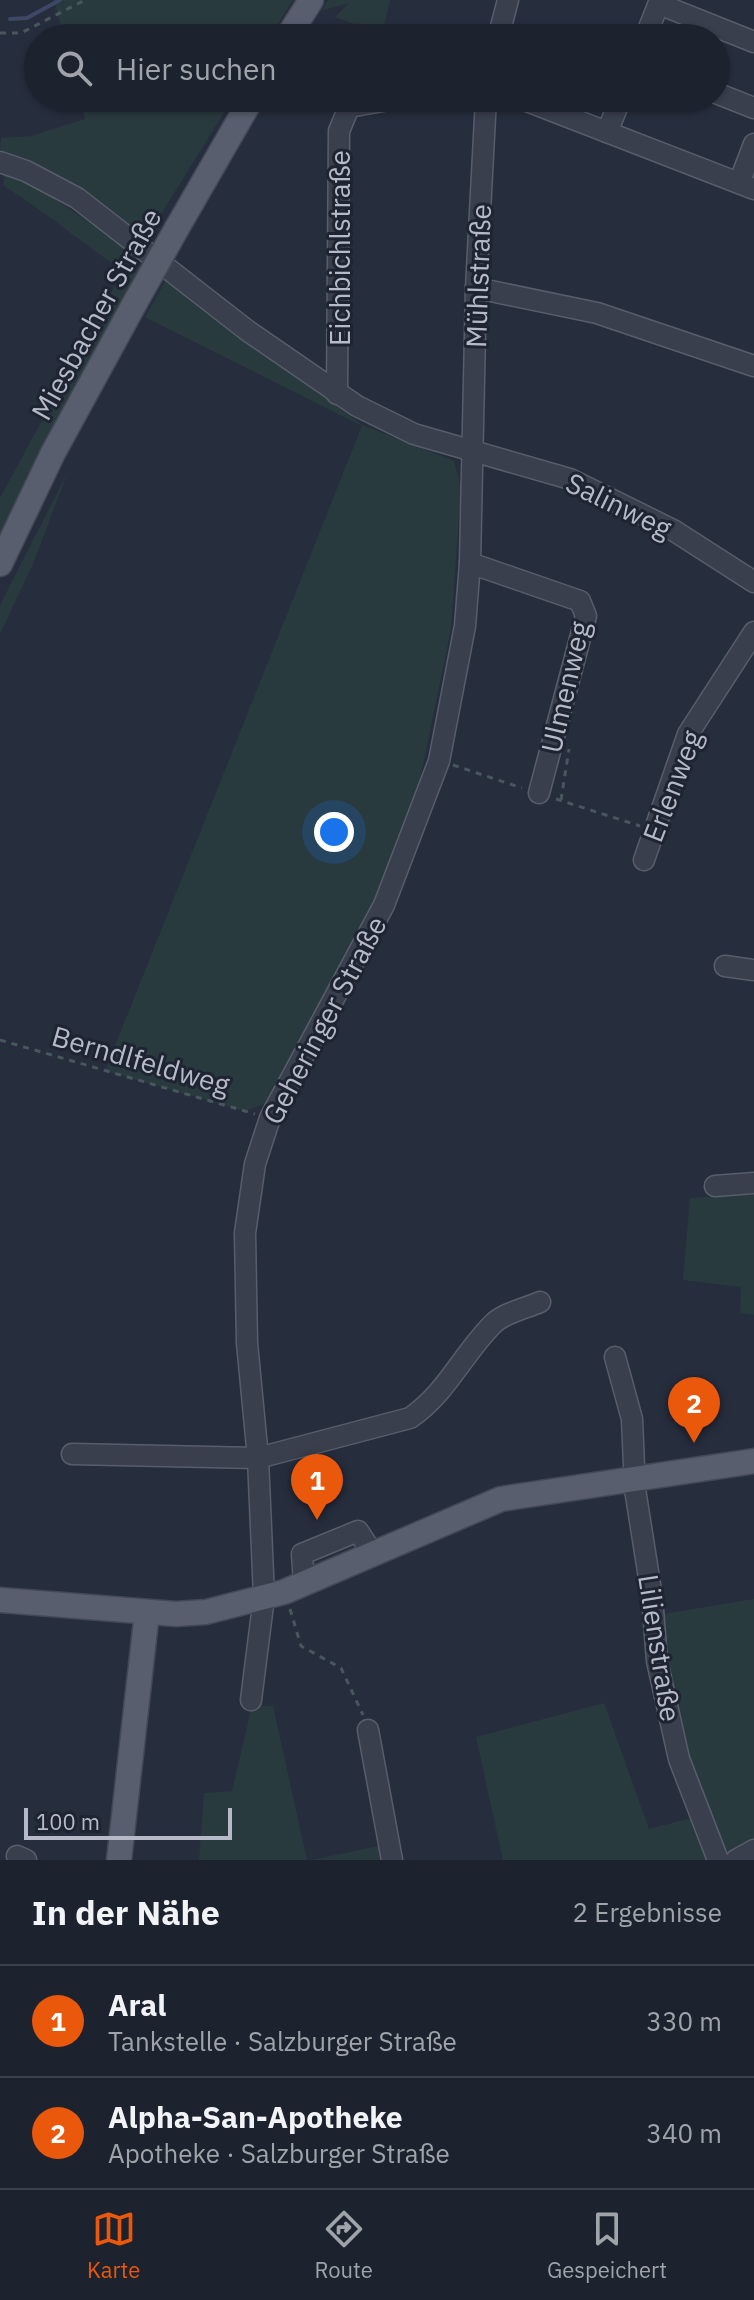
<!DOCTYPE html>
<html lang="de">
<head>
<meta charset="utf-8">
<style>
	body { margin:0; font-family:"IBM Plex Sans",sans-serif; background:#292f3a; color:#f1f3f6 }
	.scale { position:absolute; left:24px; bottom:20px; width:208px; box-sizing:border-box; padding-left:8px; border:4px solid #b6bac8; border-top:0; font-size:22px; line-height:28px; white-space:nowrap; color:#b6bac8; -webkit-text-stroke:6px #1f2432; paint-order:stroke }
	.you { position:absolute; left:334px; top:832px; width:28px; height:28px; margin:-20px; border:6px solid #fff; border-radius:50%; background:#1a73e8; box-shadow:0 0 0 12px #1a73e833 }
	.badge { display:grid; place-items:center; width:52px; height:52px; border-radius:50%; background:#ea580c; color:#fff; font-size:26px; font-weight:700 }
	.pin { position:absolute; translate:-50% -66px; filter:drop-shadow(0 2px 4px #0008) }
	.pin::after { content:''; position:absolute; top:42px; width:28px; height:24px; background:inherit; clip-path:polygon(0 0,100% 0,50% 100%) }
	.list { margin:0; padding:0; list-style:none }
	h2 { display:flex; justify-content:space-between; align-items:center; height:104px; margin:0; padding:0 32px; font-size:34px }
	h2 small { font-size:26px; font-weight:400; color:#a0a4aa }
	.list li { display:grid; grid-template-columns:52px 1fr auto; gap:24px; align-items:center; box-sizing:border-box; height:112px; padding:0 32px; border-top:2px solid #3a3f4a }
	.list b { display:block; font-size:30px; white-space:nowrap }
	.list p { margin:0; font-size:26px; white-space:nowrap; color:#a0a4aa }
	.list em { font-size:26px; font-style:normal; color:#a0a4aa }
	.icon { flex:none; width:44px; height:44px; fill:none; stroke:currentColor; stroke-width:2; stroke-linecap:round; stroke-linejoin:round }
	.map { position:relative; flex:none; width:754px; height:1860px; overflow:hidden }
	.search { position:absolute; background:#1c222e; box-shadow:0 2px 6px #0004; left:24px; right:24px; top:24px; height:88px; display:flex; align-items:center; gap:20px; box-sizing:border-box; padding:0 28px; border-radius:44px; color:#a0a4aa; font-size:30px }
	.sheet { height:328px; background:#1c222e }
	nav { display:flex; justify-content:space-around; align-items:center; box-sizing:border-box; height:112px; border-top:2px solid #3a3f4a; background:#1c222e; font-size:22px; color:#a0a4aa }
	nav a { display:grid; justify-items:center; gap:4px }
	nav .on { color:#ea580c }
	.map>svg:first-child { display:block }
</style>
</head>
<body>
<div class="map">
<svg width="754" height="1860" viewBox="0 0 754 1860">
	<rect width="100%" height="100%" fill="#262d3d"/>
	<g fill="#293a3f">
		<polygon points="54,0 293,0 269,38 64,38"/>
		<polygon points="328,0 390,0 382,34 335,17 349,3 321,11"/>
		<path d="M80 98H233L135 256 142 268 0 542V498L123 271C82 243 46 212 4 186V175L32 184 111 237 121 221C85 187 46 167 0 150L1 138 31 136 85 119Z"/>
		<polygon points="166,280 362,425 454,461 461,487 451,629 416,799 374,900 293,1062 266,1104 244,1111 105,1071 362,426 145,317"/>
		<polygon points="68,472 32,566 0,634 0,605"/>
		<polygon points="754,1194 754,1315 740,1313 741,1287 683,1280 690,1198"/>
		<polygon points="754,1599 754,1860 503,1860 476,1737 604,1703 649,1829 700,1816 666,1663 663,1614"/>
		<polygon points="252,1706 273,1706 307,1860 199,1860 204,1793 232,1791"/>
		<polygon points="388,1844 391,1860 312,1860"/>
	</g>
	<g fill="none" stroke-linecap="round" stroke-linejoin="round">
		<polyline stroke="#3c4865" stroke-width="4" points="10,19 27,18 60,0"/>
		<g stroke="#585d6b" stroke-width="23">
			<g id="minor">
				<polyline points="659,4 754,42"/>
				<polyline points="498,38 508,0"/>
				<polyline points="645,38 660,0"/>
				<polyline points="716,93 754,108"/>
				<polyline points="519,98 754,189"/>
				<polyline points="607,132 621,98"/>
				<polyline points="0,162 26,171 77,198 248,331 357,406 414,434 570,479 673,530 754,582"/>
				<polyline points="739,183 754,144"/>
				<polyline points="476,288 597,313 754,366"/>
				<polyline points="337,394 339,131 349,107 400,98"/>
				<polyline points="470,563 580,601 586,616 539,793"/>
				<polyline points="644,860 688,734 754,632"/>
				<polyline points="725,966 754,970"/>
				<polyline points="715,1186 754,1183"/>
				<polyline points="615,1357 632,1419 635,1489 652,1597 657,1661 679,1759 718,1860"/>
				<path d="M72 1454 258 1458 410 1418C447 1393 463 1353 494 1323 504 1313 527 1308 540 1302"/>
				<polyline points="304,1583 302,1554 358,1531 373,1554"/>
				<polyline points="251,1700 264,1597 258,1458 247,1343 245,1233 255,1164 270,1118 384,905 439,761 465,626 470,563 476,288 486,98"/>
				<polyline points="368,1730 392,1860"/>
				<polyline points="17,1856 26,1860"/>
				<polyline points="736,1860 754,1850"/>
			</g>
		</g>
		<g stroke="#434856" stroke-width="27">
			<g id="major">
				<polyline points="287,38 311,0"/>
				<polyline points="177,228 252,98"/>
				<polyline points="0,564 53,453 136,301"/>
				<polyline points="0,1600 176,1614 206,1612 284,1592 501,1499 754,1461"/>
				<polyline points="119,1860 147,1612"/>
			</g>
		</g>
		<g stroke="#48575d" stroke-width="3" stroke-dasharray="6 6" stroke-linecap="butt">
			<polyline points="0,33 21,33 85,0"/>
			<polyline points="453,765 522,788"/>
			<polyline points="556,799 640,826"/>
			<polyline points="561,800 569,749"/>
			<polyline points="0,1040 255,1114"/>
			<polyline points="290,1609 301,1646 341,1668 363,1715"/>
		</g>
		<use href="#minor" stroke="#3a3f4d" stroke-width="20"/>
		<use href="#major" stroke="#585e6d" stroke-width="24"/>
		<g stroke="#434856" stroke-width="27" stroke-linecap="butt">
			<polyline id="major-bridge" points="136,301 177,228"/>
		</g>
		<use href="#major-bridge" stroke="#585e6d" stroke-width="24"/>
	</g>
	<g text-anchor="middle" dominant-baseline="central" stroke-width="6" stroke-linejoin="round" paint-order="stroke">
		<g font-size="28" fill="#b6bac8" stroke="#1f2432">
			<text transform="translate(339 248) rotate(-90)">Eichbichlstraße</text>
			<text transform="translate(478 276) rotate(-88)">Mühlstraße</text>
			<text transform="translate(96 314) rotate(-61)">Miesbacher Straße</text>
			<text transform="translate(619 505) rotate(26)">Salinweg</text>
			<text transform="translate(565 687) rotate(-77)">Ulmenweg</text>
			<text transform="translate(672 786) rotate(-69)">Erlenweg</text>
			<text transform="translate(324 1020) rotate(-62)">Geheringer Straße</text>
			<text transform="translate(141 1060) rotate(16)">Berndlfeldweg</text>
			<text transform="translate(660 1648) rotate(81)">Lilienstraße</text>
		</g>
	</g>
</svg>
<div class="scale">100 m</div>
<div class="you"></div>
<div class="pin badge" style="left:317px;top:1520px">1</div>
<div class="pin badge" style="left:694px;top:1443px">2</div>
<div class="search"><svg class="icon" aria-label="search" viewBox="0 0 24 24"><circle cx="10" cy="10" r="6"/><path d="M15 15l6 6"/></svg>Hier suchen</div>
</div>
<section class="sheet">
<h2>In der Nähe<small>2 Ergebnisse</small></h2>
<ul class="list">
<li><span class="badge">1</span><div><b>Aral</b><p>Tankstelle · Salzburger Straße</p></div><em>330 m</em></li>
<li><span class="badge">2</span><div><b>Alpha-San-Apotheke</b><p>Apotheke · Salzburger Straße</p></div><em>340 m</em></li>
</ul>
</section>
<nav>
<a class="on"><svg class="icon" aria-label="map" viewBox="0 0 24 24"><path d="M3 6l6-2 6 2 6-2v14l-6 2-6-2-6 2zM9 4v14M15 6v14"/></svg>Karte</a>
<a><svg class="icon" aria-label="directions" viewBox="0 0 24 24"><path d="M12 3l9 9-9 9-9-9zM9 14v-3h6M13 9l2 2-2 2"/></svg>Route</a>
<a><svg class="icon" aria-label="saved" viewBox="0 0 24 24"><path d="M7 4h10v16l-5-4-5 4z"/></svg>Gespeichert</a>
</nav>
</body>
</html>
